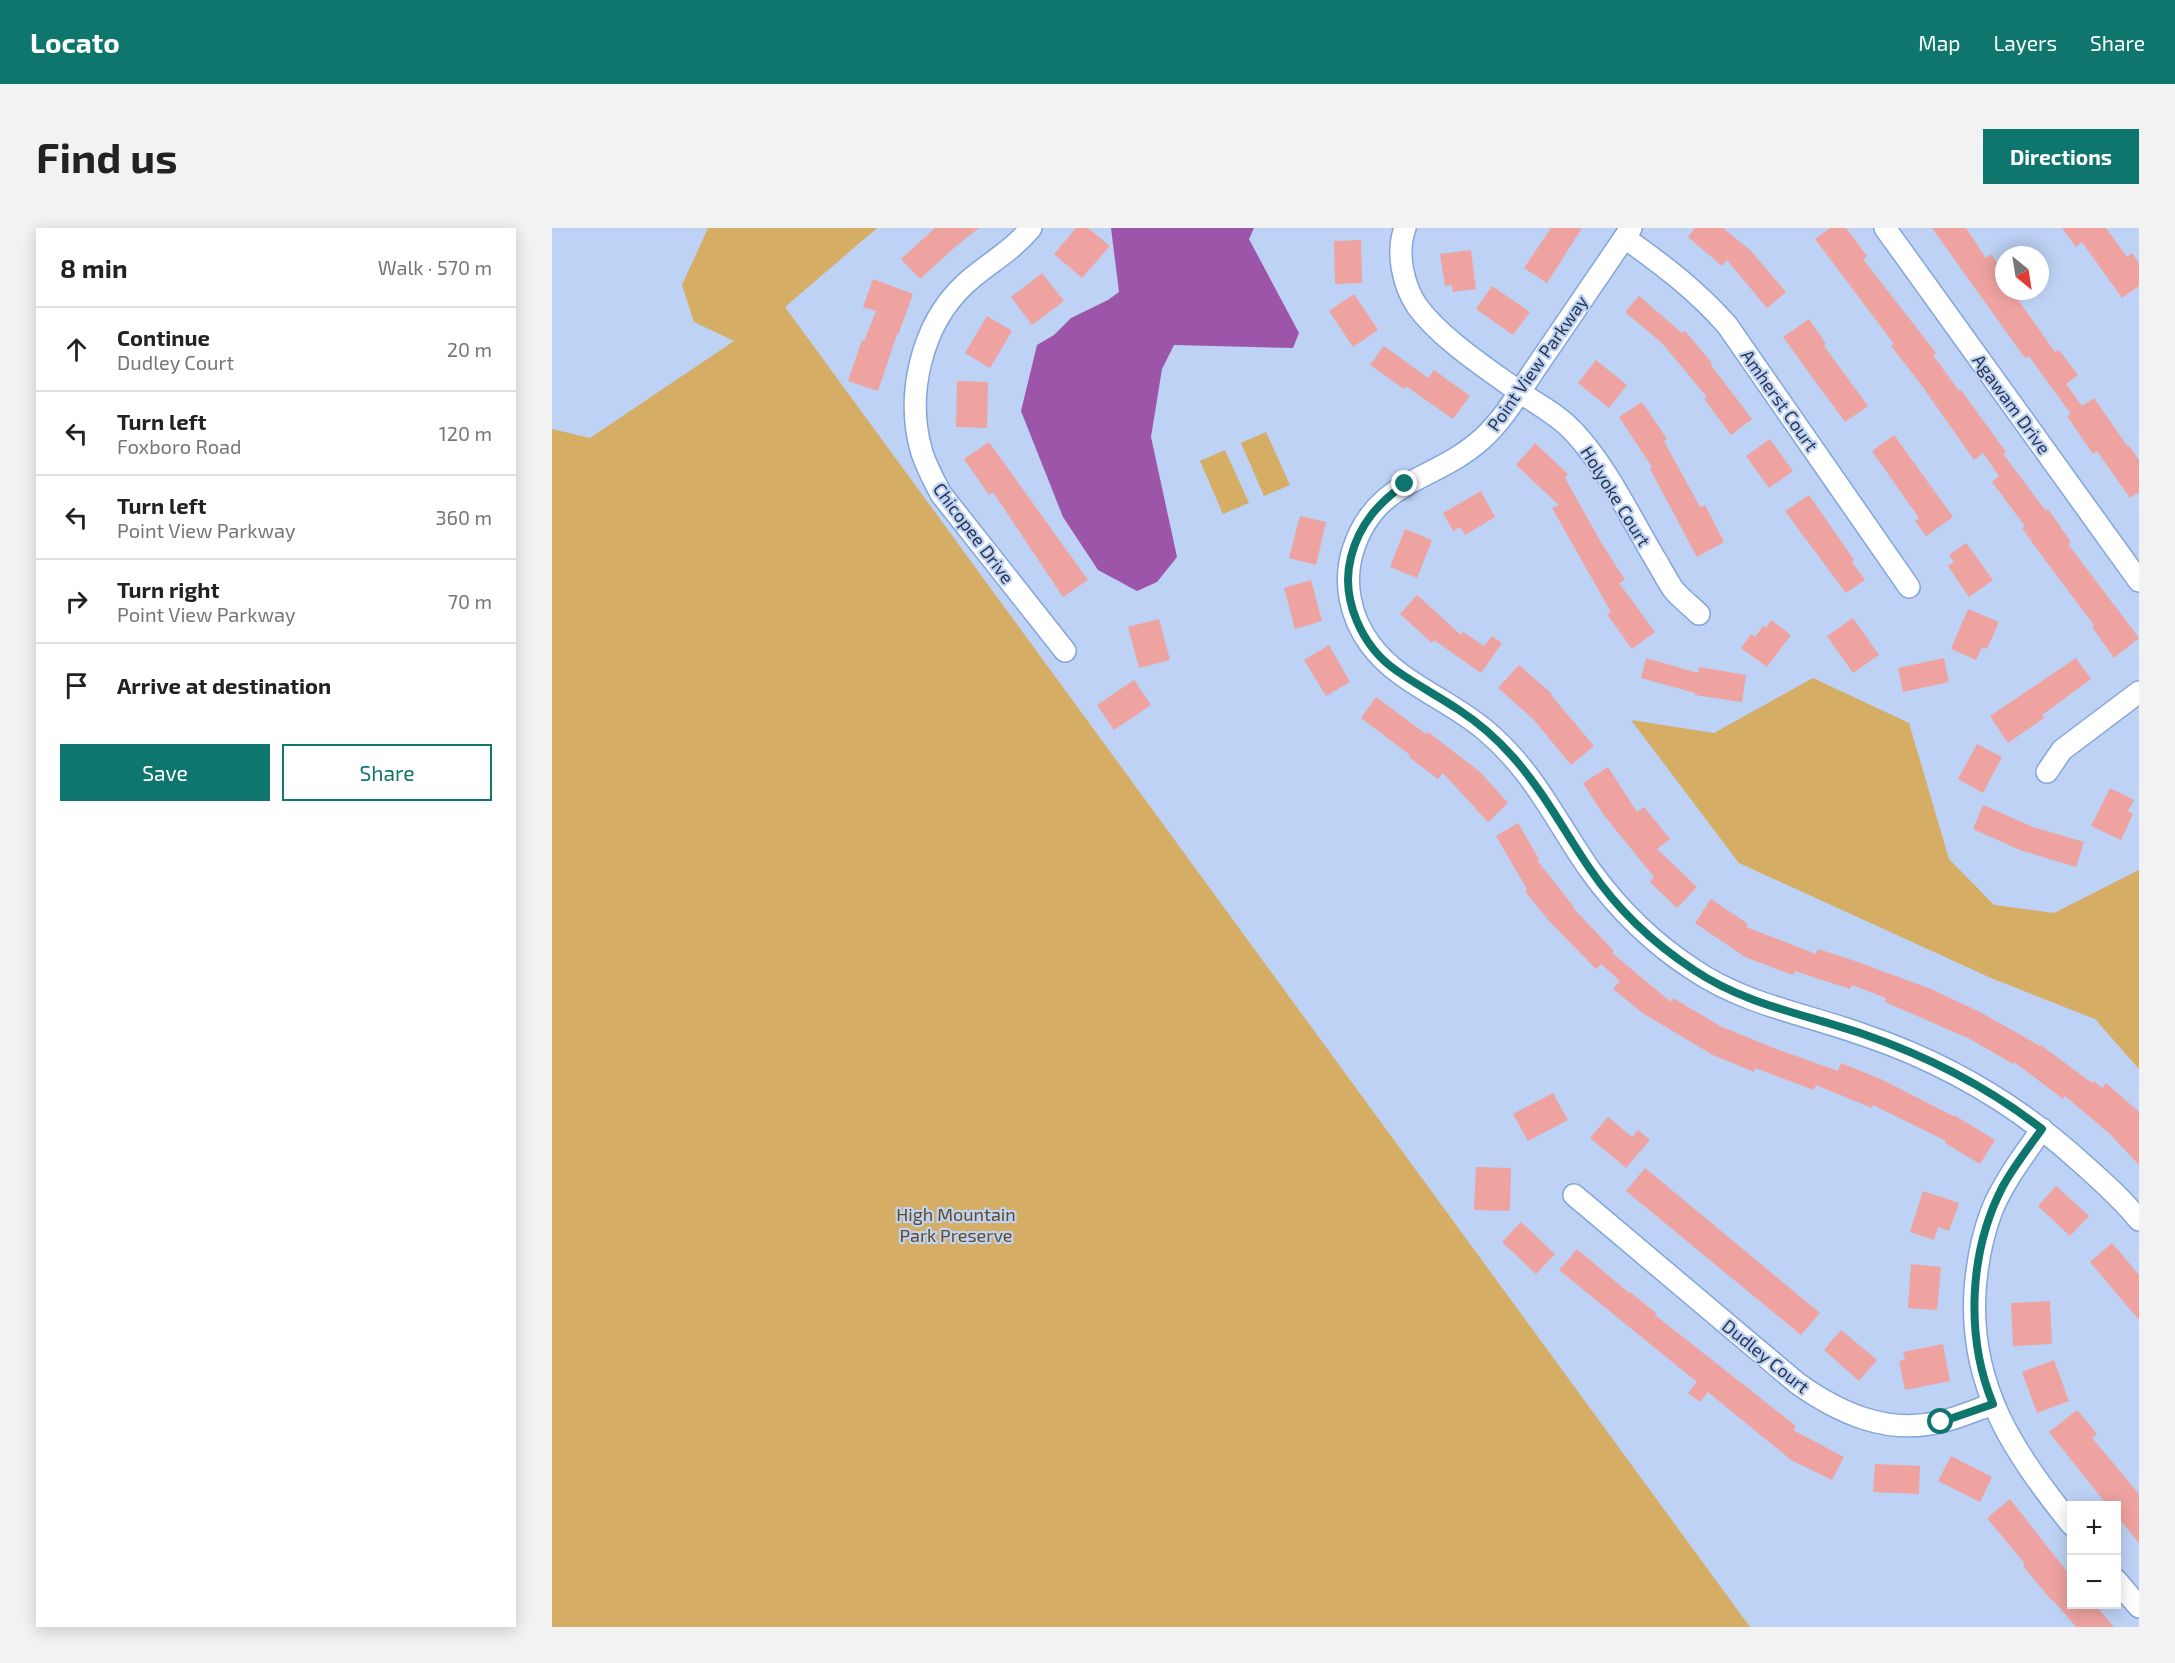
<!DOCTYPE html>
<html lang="en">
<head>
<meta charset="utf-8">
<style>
	body { margin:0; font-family:"Exo 2",sans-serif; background:#f2f2f2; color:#222 }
	.controls { position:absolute; right:18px; bottom:18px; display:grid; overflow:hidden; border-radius:0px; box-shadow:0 3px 15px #0003 }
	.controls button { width:54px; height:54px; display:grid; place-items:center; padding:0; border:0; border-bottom:2px solid #e0e0e0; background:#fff; color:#222; font:30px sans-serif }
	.compass { position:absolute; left:1443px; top:18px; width:54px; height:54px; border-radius:50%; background:#fff; box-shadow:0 3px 15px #0003; rotate:150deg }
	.stop { position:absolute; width:18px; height:18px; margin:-14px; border:4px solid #0f766e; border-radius:50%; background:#fff }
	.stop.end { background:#0f766e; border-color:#fff; box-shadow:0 2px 6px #0008 }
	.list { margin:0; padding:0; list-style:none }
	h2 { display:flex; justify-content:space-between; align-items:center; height:78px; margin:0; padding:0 24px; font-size:26px }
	h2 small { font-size:20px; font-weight:400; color:#767676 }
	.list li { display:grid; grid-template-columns:39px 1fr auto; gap:18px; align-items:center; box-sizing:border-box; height:84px; padding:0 24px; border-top:2px solid #e0e0e0 }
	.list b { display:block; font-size:22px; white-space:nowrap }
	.list p { margin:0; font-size:20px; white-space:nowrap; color:#767676 }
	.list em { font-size:20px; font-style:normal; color:#767676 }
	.actions { display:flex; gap:12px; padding:18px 24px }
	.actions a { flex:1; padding:14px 0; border:2px solid #0f766e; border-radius:0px; text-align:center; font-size:21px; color:#0f766e }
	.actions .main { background:#0f766e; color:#fff }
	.icon { flex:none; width:33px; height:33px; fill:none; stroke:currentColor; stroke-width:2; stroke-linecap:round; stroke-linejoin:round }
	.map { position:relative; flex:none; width:1587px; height:1399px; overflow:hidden; border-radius:0px }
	header { display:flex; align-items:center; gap:36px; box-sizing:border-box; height:84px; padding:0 30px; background:#0f766e; color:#fff }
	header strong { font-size:28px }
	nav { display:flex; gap:33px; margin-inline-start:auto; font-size:21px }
	.intro { display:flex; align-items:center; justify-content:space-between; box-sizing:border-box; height:144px; padding:0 36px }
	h1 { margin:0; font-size:42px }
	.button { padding:15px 27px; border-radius:0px; background:#0f766e; color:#fff; font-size:21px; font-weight:700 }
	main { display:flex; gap:36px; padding:0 36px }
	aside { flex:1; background:#fff; border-radius:0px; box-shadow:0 3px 15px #0003 }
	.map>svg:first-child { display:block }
</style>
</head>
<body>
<header>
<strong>Locato</strong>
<nav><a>Map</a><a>Layers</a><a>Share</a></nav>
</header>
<div class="intro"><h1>Find us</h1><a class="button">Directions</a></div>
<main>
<aside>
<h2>8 min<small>Walk · 570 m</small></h2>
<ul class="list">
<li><svg class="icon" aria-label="ahead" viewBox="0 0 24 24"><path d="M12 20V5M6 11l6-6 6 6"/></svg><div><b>Continue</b><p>Dudley Court</p></div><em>20 m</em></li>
<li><svg class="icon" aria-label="left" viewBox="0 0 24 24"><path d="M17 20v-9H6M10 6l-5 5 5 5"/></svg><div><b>Turn left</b><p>Foxboro Road</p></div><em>120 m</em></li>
<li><svg class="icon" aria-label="left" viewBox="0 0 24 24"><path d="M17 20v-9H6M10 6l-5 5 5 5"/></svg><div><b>Turn left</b><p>Point View Parkway</p></div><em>360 m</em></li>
<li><svg class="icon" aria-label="right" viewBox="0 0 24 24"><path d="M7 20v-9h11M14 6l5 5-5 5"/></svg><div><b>Turn right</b><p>Point View Parkway</p></div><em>70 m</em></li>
<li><svg class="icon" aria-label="arrive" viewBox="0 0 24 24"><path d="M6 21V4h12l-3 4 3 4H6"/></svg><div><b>Arrive at destination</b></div></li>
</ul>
<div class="actions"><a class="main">Save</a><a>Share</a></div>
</aside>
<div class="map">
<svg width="1587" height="1399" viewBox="0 0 1587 1399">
	<rect width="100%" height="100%" fill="#bdd2f5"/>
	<g fill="#d5ad64">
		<polygon points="156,0 325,0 233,79 1198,1399 0,1399 0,201 38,210 182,113 142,94 130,57"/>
		<polygon points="714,204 738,257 712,268 689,215"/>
		<polygon points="673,222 697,275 671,286 648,233"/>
		<polygon points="1261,450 1357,495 1397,631 1442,677 1502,685 1587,642 1587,841 1543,791 1439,750 1187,635 1079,492 1162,505"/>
	</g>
	<polygon fill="#9c55a9" points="559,0 702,0 697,11 747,105 741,120 622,117 610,141 599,209 625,329 605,354 585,363 546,342 511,289 469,183 485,117 502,107 519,90 556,72 567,64"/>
	<g fill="#eea3a0">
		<polygon points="383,0 427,0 403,19 368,51 349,31"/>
		<polygon points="524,0 536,0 558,18 530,50 502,26"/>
		<polygon points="999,0 1030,0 995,55 972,40"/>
		<polygon points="1143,0 1171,0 1198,22 1234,64 1215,80 1175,32 1170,38 1136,9"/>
		<polygon points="1278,0 1294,0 1315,28 1311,31 1384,125 1381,127 1407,163 1409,162 1454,224 1451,226 1494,283 1496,281 1519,314 1516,316 1587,410 1562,430 1540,399 1542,397 1493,332 1470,300 1473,298 1440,254 1447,248 1431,225 1422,232 1368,155 1339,118 1342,116 1263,11"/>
		<polygon points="1380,0 1414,0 1434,30 1439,26 1452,45 1452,63 1460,63 1503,124 1507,122 1526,147 1514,156 1530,178 1542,170 1576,219 1577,218 1587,232 1587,264 1578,270 1545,223 1541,226 1515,188 1519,186 1477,128 1473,130"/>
		<polygon points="1510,0 1554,0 1575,29 1580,25 1587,35 1587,58 1570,70 1530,14 1524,19"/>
		<polygon points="809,12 810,55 783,56 782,13"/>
		<polygon points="919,22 924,61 901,64 900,57 893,58 888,26"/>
		<polygon points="490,45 512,73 480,97 459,69"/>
		<polygon points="321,51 361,66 346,107 345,106 326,163 296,153 310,112 312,113 324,83 311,79"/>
		<polygon points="940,58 978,84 961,107 924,81"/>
		<polygon points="802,66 826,102 801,119 777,83"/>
		<polygon points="1087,68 1130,105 1133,103 1160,135 1159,137 1200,191 1179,207 1152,171 1155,169 1110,115 1073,84"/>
		<polygon points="435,88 460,103 438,140 413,125"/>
		<polygon points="1257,91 1274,116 1272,118 1316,178 1293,194 1231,109"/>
		<polygon points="832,118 876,150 882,142 918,168 901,191 854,158 852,161 818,137"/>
		<polygon points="1044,132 1075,157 1057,180 1026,155"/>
		<polygon points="405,153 436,154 435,200 404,199"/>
		<polygon points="1090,174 1115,211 1112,213 1148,279 1153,277 1172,314 1145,329 1098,241 1100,239 1067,189"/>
		<polygon points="1342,207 1401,289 1374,308 1363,293 1367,290 1320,223"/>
		<polygon points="1218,211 1241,243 1217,260 1194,228"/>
		<polygon points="437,214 536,352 511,369 441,264 437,267 412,231"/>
		<polygon points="983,215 1016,246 1013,250 1050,316 1073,352 1067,355 1103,404 1080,421 1055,386 1059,384 1000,280 1007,277 964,237"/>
		<polygon points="929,263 943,289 913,307 908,299 901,303 891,285"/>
		<polygon points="1257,267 1302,332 1300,334 1313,352 1294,365 1233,283"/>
		<polygon points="748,288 774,294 764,337 737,330"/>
		<polygon points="853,301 880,312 865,350 838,339"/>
		<polygon points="1414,315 1441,352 1417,369 1396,338 1402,334 1397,327"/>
		<polygon points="759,352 770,393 743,401 732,360"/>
		<polygon points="865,367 909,407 911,404 932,418 940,408 950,415 929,445 882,412 880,415 848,386"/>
		<polygon points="1416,381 1447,394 1435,421 1430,419 1424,432 1399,421"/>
		<polygon points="1301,390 1327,427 1301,445 1275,408"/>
		<polygon points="607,391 618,432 587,440 576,399"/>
		<polygon points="1219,392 1239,407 1215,439 1189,420 1199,406 1203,409 1211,398 1214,400"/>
		<polygon points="777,417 798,454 774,468 752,432"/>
		<polygon points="1094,430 1146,445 1147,439 1194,447 1190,474 1143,467 1143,465 1089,450"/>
		<polygon points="1392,430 1397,454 1351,464 1346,440"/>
		<polygon points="1524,430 1539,451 1490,487 1492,490 1456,515 1438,488"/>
		<polygon points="967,437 1000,466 999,467 1042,518 1019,537 981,491 946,460"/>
		<polygon points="582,452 599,477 562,502 545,477"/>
		<polygon points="824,469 874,506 876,504 928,544 956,575 936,594 891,545 886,551 857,529 858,527 809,490"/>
		<polygon points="1425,516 1450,529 1431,565 1406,551"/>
		<polygon points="1056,539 1085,584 1092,579 1118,611 1105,621 1145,659 1125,680 1098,654 1102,649 1051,586 1031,555"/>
		<polygon points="1558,560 1582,572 1576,583 1581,586 1569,612 1539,598"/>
		<polygon points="1431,577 1481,599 1532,614 1524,639 1468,622 1421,601"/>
		<polygon points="966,595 987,631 985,632 1022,679 1021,680 1062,723 1060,725 1119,774 1121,770 1168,798 1219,819 1286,843 1289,835 1331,852 1401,888 1402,887 1443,912 1428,936 1393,915 1394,913 1321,877 1320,880 1264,857 1262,862 1203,840 1202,844 1161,827 1092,786 1061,761 1068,753 1049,736 1044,741 997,693 973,663 975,661 944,608"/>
		<polygon points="1159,671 1196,696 1194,699 1264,726 1266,721 1303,733 1379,761 1428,784 1488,818 1489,817 1540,855 1542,853 1550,860 1554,855 1587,884 1587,937 1558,906 1513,868 1511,871 1462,834 1461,836 1418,811 1333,774 1334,770 1300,757 1298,761 1243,743 1241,747 1193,729 1143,695"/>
		<polygon points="1001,865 1016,892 976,913 961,886"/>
		<polygon points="1056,889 1080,909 1086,902 1098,912 1074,940 1038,910"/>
		<polygon points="924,939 959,940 958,983 922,982"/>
		<polygon points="1093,940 1268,1085 1249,1107 1074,963"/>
		<polygon points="1504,958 1537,988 1518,1008 1486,978"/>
		<polygon points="1371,963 1407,975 1397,1003 1386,999 1382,1012 1358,1004"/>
		<polygon points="969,994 1003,1026 984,1046 950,1014"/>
		<polygon points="1560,1015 1587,1047 1587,1092 1538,1034"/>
		<polygon points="1025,1021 1077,1065 1078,1064 1104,1085 1103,1087 1244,1198 1241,1202 1292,1229 1280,1252 1239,1232 1156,1164 1148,1174 1136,1165 1145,1154 1007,1042"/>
		<polygon points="1359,1036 1389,1039 1385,1082 1356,1080"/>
		<polygon points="1498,1073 1500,1116 1461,1118 1459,1075"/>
		<polygon points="1289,1102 1325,1132 1307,1153 1272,1122"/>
		<polygon points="1391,1116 1398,1153 1353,1162 1347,1133 1353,1132 1351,1124"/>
		<polygon points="1502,1132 1517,1173 1485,1185 1470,1144"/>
		<polygon points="1525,1182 1545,1206 1540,1210 1587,1266 1587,1315 1564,1287 1564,1278 1556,1278 1497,1204"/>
		<polygon points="1399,1228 1440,1249 1428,1274 1386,1253"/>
		<polygon points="1323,1236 1368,1238 1367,1266 1321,1264"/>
		<polygon points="1458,1271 1520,1350 1520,1377 1543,1377 1562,1399 1524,1399 1501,1372 1500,1373 1471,1338 1473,1336 1435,1290"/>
	</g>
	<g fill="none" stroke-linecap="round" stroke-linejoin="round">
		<g stroke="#84a4dc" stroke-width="24">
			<g id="minor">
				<path d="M479 0C459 24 435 36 413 56 369 97 353 168 370 225 375 240 382 253 389 266L513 423"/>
				<path d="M853 0C844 25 851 57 865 78 888 110 934 140 966 163 985 176 1005 186 1021 203 1055 239 1077 287 1102 329 1109 340 1114 351 1121 361 1128 370 1139 378 1147 386"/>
				<path d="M1079 0C1048 46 1016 92 985 138 968 163 952 191 930 211 881 255 824 250 801 322 791 354 798 389 818 416 846 455 897 471 933 502 982 543 1003 592 1038 642 1066 681 1102 716 1142 742 1194 777 1254 786 1312 807 1395 835 1469 879 1533 938 1552 955 1571 972 1587 992"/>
				<polyline points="1333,0 1587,353"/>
				<path d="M1073 10C1111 37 1144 62 1175 97L1357 359"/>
				<polyline points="1495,544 1510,522 1587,464"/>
				<path d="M1490 901C1472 927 1452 953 1440 982 1430 1008 1425 1035 1423 1063 1417 1158 1462 1226 1520 1297"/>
				<path d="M1022 967 1245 1155C1287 1185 1335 1207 1388 1194 1406 1190 1424 1182 1441 1176"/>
				<polyline points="1564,1352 1587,1379"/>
			</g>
		</g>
		<use href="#minor" stroke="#fff" stroke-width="21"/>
	</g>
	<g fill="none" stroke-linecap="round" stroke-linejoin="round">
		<path stroke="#0f766e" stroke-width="8" d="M853 256C826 275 807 297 799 329 788 371 810 419 845 443 865 457 886 468 907 482 927 495 946 512 961 529 992 564 1012 603 1038 641 1065 681 1101 715 1142 742 1194 777 1253 786 1311 806 1375 828 1436 859 1490 901 1477 919 1462 938 1451 958 1417 1023 1413 1108 1441 1176L1389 1194"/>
	</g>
	<g text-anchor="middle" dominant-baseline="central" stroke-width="4.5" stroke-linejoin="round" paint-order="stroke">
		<g font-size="18" fill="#29364d" stroke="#bdd2f5">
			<text transform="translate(985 135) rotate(-55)">Point View Parkway</text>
			<text transform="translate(1228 172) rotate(55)">Amherst Court</text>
			<text transform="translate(1460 176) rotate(54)">Agawam Drive</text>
			<text transform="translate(1064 268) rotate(58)">Holyoke Court</text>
			<text transform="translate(422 305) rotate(53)">Chicopee Drive</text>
			<text transform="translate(1214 1128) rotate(39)">Dudley Court</text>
		</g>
		<g font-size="18" fill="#634b1d" stroke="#bdd2f5">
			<text x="404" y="986">High Mountain<tspan x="404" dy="21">Park Preserve</tspan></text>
		</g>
	</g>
</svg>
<div class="controls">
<button>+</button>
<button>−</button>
</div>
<svg class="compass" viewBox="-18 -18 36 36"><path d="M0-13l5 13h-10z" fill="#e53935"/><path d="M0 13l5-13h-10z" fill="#767676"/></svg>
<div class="stop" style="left:1389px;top:1194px"></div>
<div class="stop end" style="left:853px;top:256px"></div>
</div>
</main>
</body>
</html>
